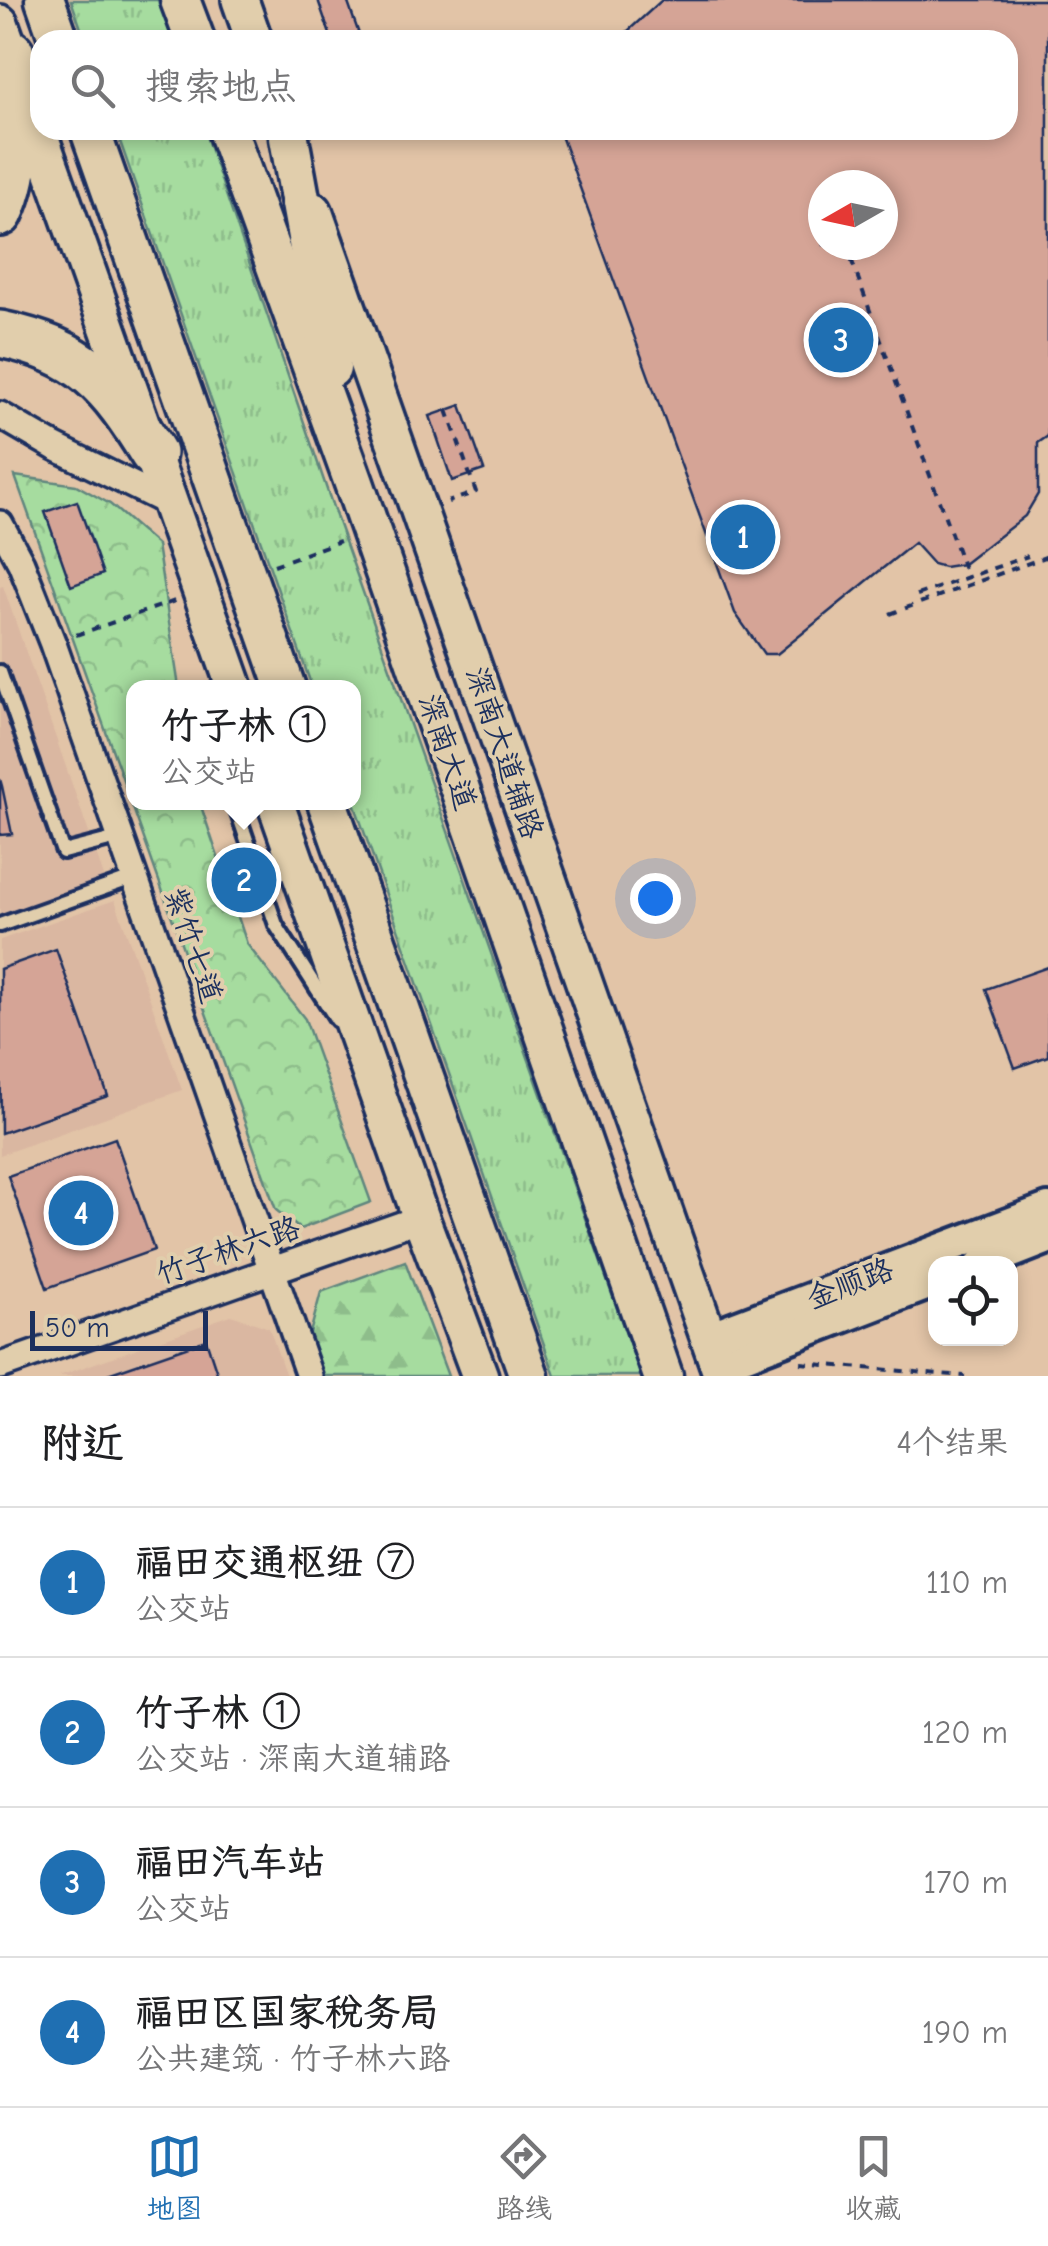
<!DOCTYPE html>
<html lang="zh">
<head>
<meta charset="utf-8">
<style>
	body { margin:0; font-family:"Comic Neue","LXGW WenKai TC",sans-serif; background:#f2f2f2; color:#202124 }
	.controls { position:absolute; right:30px; bottom:30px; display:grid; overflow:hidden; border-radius:20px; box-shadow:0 5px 15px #0003 }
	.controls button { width:90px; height:90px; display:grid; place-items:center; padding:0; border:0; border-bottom:2px solid #e0e0e0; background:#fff; color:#202124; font:50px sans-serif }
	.compass { position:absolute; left:808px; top:170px; width:90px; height:90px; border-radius:50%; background:#fff; box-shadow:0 5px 15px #0003; rotate:261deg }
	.scale { position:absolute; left:30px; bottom:25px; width:178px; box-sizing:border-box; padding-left:10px; border:5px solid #1b2f5e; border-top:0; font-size:28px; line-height:35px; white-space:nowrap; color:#1b2f5e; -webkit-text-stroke:8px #e1ceac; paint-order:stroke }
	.you { position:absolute; left:655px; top:898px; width:35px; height:35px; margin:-25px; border:8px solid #fff; border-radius:50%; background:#1a73e8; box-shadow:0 0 0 15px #1a73e833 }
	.badge { display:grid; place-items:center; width:65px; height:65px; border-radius:50%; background:#1f6fb2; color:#fff; font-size:32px; font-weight:700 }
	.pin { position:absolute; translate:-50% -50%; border:5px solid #fff; box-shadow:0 2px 10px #0006 }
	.popup { position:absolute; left:126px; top:680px; width:235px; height:130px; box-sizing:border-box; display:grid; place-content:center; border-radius:20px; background:#fff; filter:drop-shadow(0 2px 8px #0005); font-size:32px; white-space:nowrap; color:#757577 }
	.popup b { font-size:38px; color:#202124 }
	.popup::after { content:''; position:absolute; left:50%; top:100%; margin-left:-20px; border:20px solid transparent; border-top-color:#fff }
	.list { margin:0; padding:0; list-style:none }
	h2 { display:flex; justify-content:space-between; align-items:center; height:130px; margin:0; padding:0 40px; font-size:42px }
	h2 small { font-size:32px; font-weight:400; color:#757577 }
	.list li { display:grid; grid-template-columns:65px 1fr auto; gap:30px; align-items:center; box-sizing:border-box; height:150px; padding:0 40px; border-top:2px solid #e0e0e0 }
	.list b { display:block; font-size:38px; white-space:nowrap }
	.list p { margin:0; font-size:32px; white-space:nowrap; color:#757577 }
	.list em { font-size:32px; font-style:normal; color:#757577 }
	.icon { flex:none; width:55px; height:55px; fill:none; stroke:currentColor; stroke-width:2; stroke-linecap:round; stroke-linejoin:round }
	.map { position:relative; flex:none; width:1048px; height:1376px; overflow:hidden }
	.search { position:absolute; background:#fff; box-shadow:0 5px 15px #0003; left:30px; right:30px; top:30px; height:110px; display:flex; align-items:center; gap:25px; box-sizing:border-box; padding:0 35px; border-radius:30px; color:#757577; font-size:38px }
	.sheet { height:730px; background:#fff }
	nav { display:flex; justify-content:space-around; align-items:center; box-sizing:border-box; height:140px; border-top:2px solid #e0e0e0; background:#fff; font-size:28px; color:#757577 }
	nav a { display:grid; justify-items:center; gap:5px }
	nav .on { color:#1f6fb2 }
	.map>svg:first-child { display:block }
</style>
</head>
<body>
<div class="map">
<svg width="1048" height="1376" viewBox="0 0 1048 1376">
	<defs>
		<pattern id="grass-tufts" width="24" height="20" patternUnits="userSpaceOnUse" patternTransform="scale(2.5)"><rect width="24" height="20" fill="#a6dc9f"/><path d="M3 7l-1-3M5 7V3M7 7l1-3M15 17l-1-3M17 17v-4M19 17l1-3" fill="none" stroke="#8ebd8b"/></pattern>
		<pattern id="forest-firs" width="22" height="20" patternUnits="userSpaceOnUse" patternTransform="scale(2.5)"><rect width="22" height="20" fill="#a6dc9f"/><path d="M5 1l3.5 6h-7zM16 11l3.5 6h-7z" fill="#8ebd8b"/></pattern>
		<pattern id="park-crowns" width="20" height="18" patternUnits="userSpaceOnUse" patternTransform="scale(2.5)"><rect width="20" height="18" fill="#a6dc9f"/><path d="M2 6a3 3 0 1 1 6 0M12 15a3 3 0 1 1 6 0" fill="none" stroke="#8ebd8b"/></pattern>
	</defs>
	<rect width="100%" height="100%" fill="#e2c4a7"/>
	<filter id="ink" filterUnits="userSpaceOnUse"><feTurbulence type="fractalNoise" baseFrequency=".01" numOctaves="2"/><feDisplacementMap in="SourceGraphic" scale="20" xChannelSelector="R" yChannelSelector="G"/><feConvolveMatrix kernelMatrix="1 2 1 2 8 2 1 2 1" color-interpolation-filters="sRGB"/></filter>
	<g filter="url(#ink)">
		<g fill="#dab7a1">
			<polygon points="3,586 105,879 0,916 0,587"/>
			<polygon points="115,900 182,1090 0,1155 0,940"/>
			<polygon points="231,1315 269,1328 286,1376 59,1376"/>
		</g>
		<g fill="url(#grass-tufts)" stroke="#60867e" stroke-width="2.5">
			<polygon points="71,0 159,0 173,40 85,40"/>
			<polygon points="116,130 204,130 336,516 641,1376 555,1376 354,803 354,688 312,687"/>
		</g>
		<polygon fill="url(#forest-firs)" stroke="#60867e" stroke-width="2.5" points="405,1261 448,1376 323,1376 309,1337 321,1292"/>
		<polygon fill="url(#park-crowns)" stroke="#60867e" stroke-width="2.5" points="15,476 76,485 110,504 157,545 179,687 134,688 134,802 200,803 247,944 305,1019 371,1202 300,1229 276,1210"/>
		<g fill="#d5a496" stroke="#1b2f5e" stroke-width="2.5" fill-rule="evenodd">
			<polygon points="318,0 347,0 359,34 332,40"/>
			<path d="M662 0H1048V436L1038 443V494L1025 516 963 564 944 567 933 564 914 543 777 654H764L735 613 559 130H1008V40H618ZM823 185H883V245H823Z"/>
			<polygon points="461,405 484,470 452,481 430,416"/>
			<polygon points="77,501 103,574 71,586 45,512"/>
			<polygon points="0,779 2,786 12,834 0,835"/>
			<polygon points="56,949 108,1096 1,1133 0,969"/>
			<polygon points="1048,967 1048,1056 1015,1068 986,989"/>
			<polygon points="115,1138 154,1250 47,1288 8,1176"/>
			<polygon points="206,1340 218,1376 102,1376"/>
		</g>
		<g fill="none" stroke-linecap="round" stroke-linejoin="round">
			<g stroke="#1b2f5e" stroke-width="20">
				<g id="service">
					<polyline points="0,672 63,852 121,837"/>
					<polyline points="234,802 276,925 337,1020"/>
					<polyline points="0,925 135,877"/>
				</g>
			</g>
			<g stroke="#1b2f5e" stroke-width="32">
				<g id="minor">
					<polyline points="0,415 55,447 171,504"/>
					<polyline points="0,524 21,563 53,644 309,1376"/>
					<polyline points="0,1366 421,1218"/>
				</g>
			</g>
			<g stroke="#1b2f5e" stroke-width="38">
				<g id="tertiary">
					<polyline points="982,1264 1048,1238"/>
					<polyline points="709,1337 1048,1209"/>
					<polyline points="718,1365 936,1281"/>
				</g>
			</g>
			<g stroke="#1b2f5e" stroke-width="42">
				<g id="secondary">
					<polyline points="240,0 254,40"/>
					<polyline points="0,23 235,688"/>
					<polyline points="314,211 722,1376"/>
					<polyline points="275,802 421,1218 480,1376"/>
				</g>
			</g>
			<g stroke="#1b2f5e" stroke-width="45">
				<g id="primary">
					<polyline points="45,0 59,40"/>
					<polyline points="180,0 195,40"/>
					<polyline points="90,130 286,688"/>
					<polyline points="227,130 354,483 663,1376"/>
					<polyline points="289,138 331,368"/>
					<polyline points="327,802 529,1376"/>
				</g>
			</g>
			<g stroke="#1b2f5e" stroke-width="52">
				<g id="motorway">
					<path d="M0 213C23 164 17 106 11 53"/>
					<path d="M0 334C83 351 110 383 153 453"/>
				</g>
			</g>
			<g stroke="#1b2f5e" stroke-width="4" stroke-dasharray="8 8" stroke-linecap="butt">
				<polyline points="846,245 967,577"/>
				<polyline points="447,410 476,492 448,502"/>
				<polyline points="274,565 340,541"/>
				<polyline points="917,595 1028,556"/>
				<polyline points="890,614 1048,556"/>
				<polyline points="76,635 175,601"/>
				<polyline points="801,1363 965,1376"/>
			</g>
			<use href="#service" stroke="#e1ceac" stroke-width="12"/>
			<use href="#minor" stroke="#e1ceac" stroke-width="25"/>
			<use href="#tertiary" stroke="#e1ceac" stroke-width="30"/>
			<use href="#secondary" stroke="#e1ceac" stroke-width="35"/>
			<use href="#primary" stroke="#e1ceac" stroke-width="38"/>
			<use href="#motorway" stroke="#e1ceac" stroke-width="45"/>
		</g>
	</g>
	<g text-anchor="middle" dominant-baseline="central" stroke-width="8" stroke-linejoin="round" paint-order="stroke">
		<g font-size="30" fill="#1b2f5e" stroke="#e1ceac">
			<text transform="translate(447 752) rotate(71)">深南大道</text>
			<text transform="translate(504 753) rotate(71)">深南大道辅路</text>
			<text transform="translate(193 945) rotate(71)">紫竹七道</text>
			<text transform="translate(228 1251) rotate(-19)">竹子林六路</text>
			<text transform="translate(850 1284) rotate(-21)">金顺路</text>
		</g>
	</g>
</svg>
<div class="controls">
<button><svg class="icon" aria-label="locate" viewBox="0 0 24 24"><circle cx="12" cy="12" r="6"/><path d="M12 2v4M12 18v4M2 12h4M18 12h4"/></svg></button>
</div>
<svg class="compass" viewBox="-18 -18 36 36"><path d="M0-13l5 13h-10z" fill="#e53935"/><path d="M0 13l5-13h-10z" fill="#757577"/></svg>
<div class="scale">50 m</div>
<div class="you"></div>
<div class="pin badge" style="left:743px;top:537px">1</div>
<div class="pin badge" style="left:244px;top:880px">2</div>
<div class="popup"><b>竹子林 ①</b>公交站</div>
<div class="pin badge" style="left:841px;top:340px">3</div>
<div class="pin badge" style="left:81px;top:1213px">4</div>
<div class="search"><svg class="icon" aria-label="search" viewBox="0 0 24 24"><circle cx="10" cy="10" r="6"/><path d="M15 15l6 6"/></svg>搜索地点</div>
</div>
<section class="sheet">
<h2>附近<small>4个结果</small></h2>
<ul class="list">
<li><span class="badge">1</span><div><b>福田交通枢纽 ⑦</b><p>公交站</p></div><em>110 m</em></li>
<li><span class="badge">2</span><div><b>竹子林 ①</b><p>公交站 · 深南大道辅路</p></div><em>120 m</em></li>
<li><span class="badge">3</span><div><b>福田汽车站</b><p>公交站</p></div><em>170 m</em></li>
<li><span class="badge">4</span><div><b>福田区国家税务局</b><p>公共建筑 · 竹子林六路</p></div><em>190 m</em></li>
</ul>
</section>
<nav>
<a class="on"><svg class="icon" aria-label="map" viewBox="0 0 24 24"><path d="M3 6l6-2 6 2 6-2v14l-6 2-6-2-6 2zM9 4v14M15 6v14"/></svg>地图</a>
<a><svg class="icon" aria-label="directions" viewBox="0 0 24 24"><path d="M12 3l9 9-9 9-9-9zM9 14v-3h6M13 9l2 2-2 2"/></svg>路线</a>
<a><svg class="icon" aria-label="saved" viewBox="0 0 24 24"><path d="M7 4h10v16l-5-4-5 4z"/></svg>收藏</a>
</nav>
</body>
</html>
